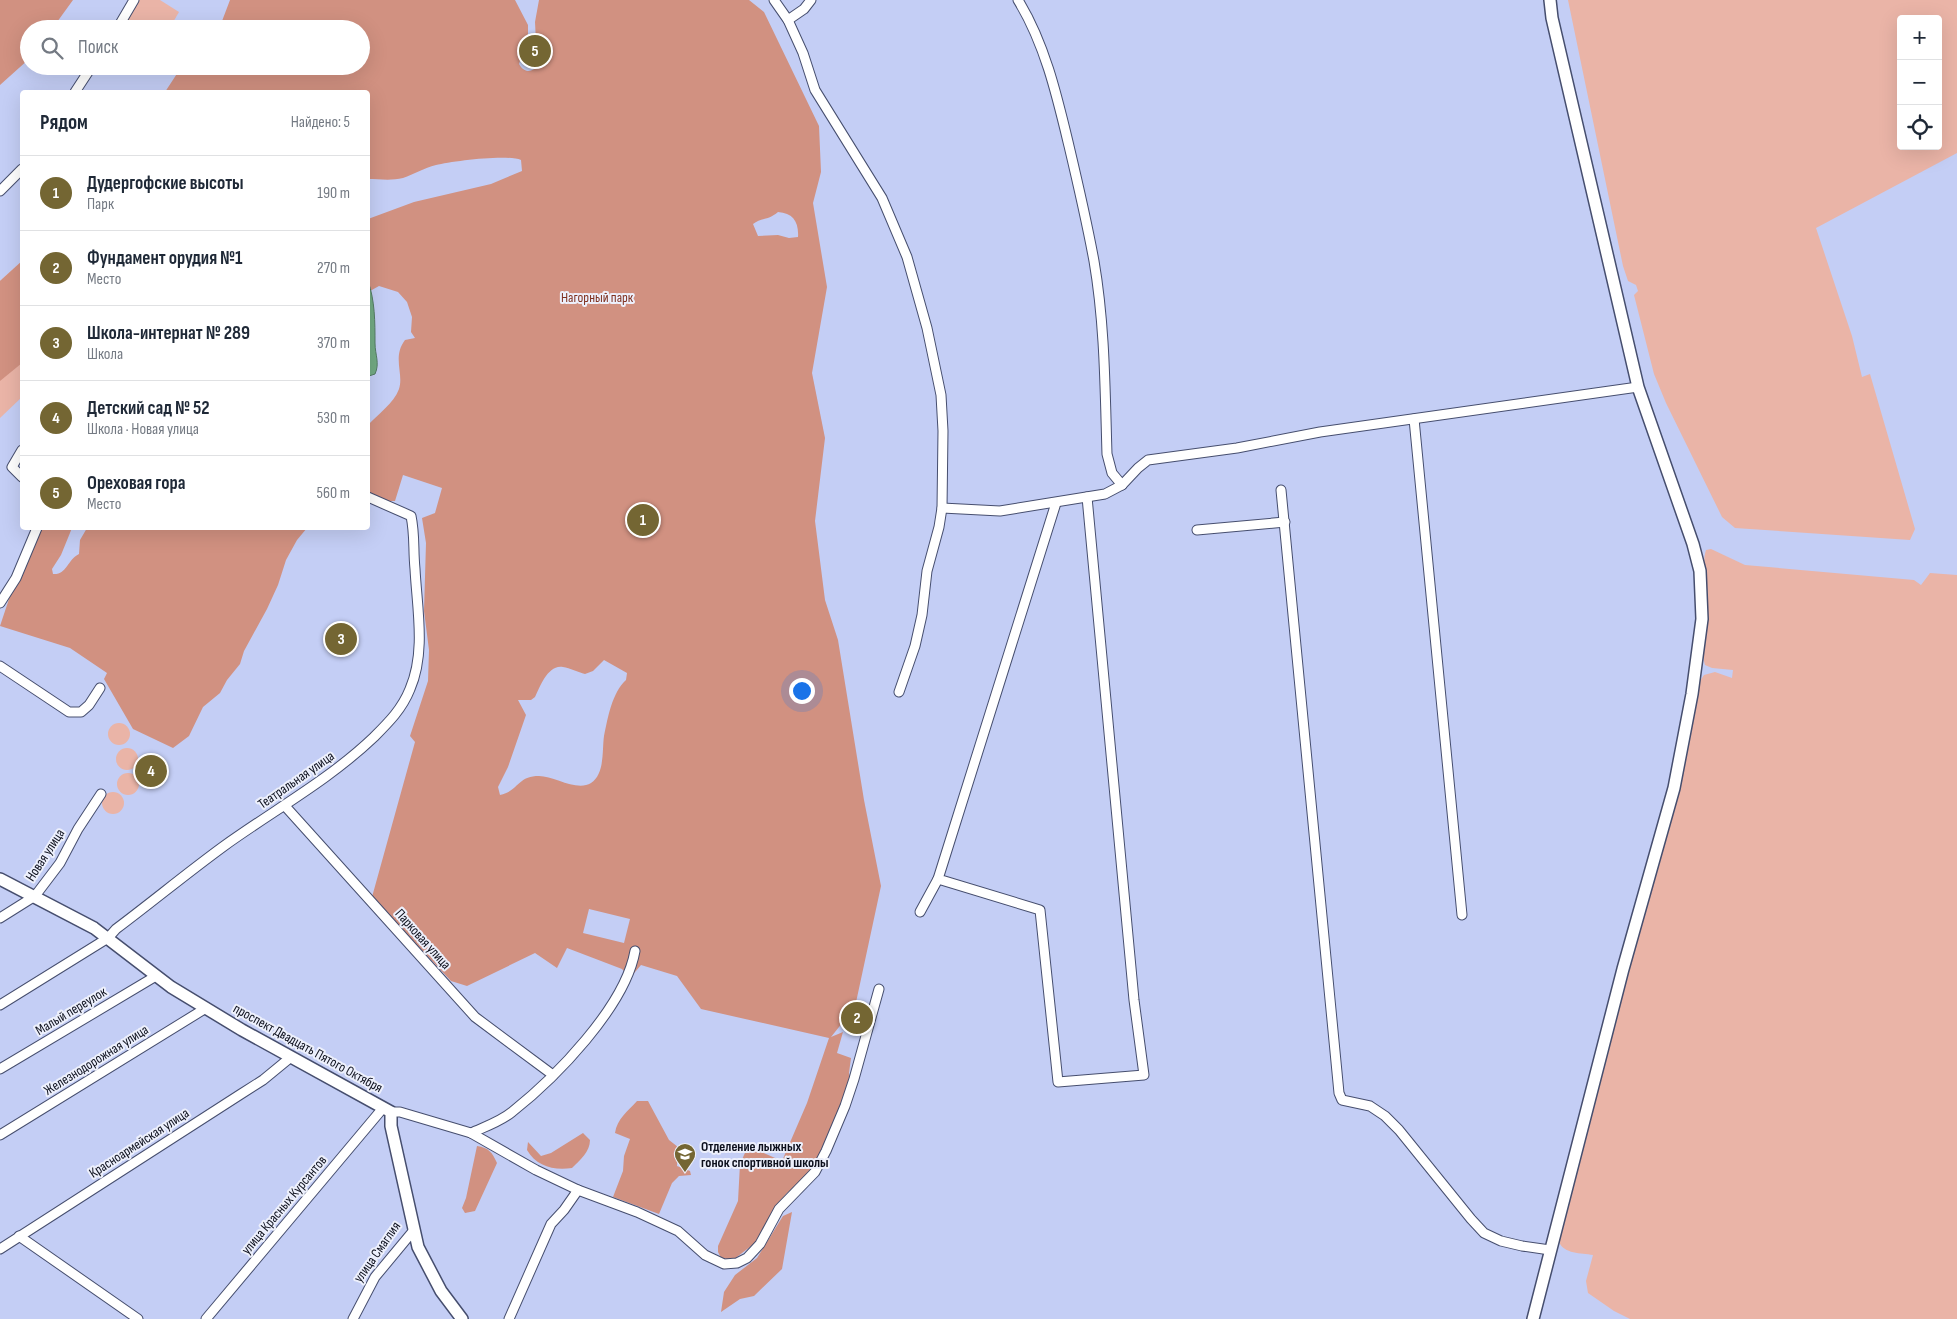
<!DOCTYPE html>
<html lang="ru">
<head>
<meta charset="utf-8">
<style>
	body { margin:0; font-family:"Sofia Sans Condensed",sans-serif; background:#f2f2f3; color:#1f2937 }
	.controls { position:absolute; right:15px; top:15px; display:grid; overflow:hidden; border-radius:5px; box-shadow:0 5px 20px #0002 }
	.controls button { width:45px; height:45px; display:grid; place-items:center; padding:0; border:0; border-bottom:1px solid #e0e1e3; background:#fff; color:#1f2937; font:25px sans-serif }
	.you { position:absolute; left:801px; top:690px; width:18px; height:18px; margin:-12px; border:4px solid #fff; border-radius:50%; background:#1a73e8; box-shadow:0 0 0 8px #1a73e833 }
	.badge { display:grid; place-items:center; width:32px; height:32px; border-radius:50%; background:#746633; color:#fff; font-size:16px; font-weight:700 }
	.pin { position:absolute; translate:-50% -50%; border:2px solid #fff; box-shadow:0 1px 5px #0006 }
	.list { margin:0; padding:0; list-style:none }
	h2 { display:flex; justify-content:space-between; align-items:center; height:65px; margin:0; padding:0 20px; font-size:21px }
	h2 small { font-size:16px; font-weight:400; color:#747a83 }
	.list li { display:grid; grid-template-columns:32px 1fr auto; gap:15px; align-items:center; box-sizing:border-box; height:75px; padding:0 20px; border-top:1px solid #e0e1e3 }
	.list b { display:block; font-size:19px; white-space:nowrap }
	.list p { margin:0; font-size:16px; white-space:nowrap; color:#747a83 }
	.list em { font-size:16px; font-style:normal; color:#747a83 }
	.icon { flex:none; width:28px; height:28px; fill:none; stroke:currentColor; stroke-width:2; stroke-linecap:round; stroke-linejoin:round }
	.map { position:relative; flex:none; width:1957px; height:1319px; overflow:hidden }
	.search { position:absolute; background:#fff; box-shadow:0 5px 20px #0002; left:20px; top:20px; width:350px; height:55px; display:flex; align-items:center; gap:12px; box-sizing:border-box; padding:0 18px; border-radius:28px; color:#747a83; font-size:19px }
	.panel { position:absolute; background:#fff; box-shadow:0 5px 20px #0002; left:20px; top:90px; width:350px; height:440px; border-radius:5px }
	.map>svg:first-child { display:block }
</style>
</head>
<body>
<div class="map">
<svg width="1957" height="1319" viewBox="0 0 1957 1319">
	<rect width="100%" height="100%" fill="#c4cef5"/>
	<g fill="#eab4a7" fill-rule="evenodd">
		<polygon points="139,0 160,0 179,12 169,29 121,29"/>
		<path d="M1568 0H1957V153L1816 228 1852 336 1862 377 1870 374 1915 529 1910 540 1735 528 1722 517 1666 403 1654 374 1634 295 1638 291 1636 285 1628 281 1623 266ZM1901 19H1938V146H1901Z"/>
		<polygon points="22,261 22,397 0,418 0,281"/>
		<path d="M1711 549 1745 565 1914 580 1921 585 1930 573 1957 575V1319H1630L1614 1311 1588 1293 1586 1281 1593 1255C1581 1253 1564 1254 1559 1242L1700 681 1704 675 1715 672 1732 678 1733 670 1712 668 1705 665C1699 646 1708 610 1707 588 1706 575 1702 562 1706 550Z"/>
		<circle cx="119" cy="734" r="11"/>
		<circle cx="127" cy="759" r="11"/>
		<circle cx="128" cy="784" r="11"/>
		<circle cx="113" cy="803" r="11"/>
	</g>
	<g fill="#d19181" fill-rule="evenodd">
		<polygon points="0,0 73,0 52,29 29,29 29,59 0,85"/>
		<path d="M230 0H515L528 25V47L522 54 519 64C526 76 535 71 541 61L536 42 535 22 539 0H749L764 12 819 126 821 172 813 203 827 287 812 373 825 438 815 521 825 600 838 640 864 800 881 886 855 1007 831 1037 843 1032 837 1053 851 1058 849 1073 851 1083 814 1171 787 1193 777 1205 755 1243 733 1260 721 1258 718 1252V1246L738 1201 740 1164 748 1146 782 1161 807 1103 829 1038 701 1009 677 976 641 965 630 978 622 969 567 948 557 968 535 953 467 986 451 981 372 897 415 742 410 736 428 681 429 650 424 611 426 543 422 518 435 513 442 488 403 475 395 501H386L368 494V425C377 415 394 403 399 389 404 374 392 357 405 340L415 338 411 332 412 317 407 302 398 292 379 286 370 291 368 281V219L414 202 491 184 522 171 521 160C507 154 452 161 436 165 424 168 414 174 403 178 391 181 379 179 368 179V92H165L182 66H186L194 72 199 66H361V29H219ZM778 212C793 213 799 222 798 237L789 238 778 235 758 236 753 224C761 218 769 220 778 212ZM604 660 627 673 626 680C612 693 608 717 604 736 602 750 605 774 591 783 577 792 554 776 539 776 517 776 519 791 500 795L498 787 508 767 526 715 518 700H531L535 697C540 687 548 664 563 667 570 668 578 672 585 674L593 671ZM589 909 630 919 624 943 583 933Z"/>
		<polygon points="22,261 22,363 0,381 0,281"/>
		<path d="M42 528H72L61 555 52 569 53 574C67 575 67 560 79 554L80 540 87 528H307L297 540 286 560 278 585 267 609 244 651 240 664 227 680 220 693 203 707 189 736 173 748 133 729 104 679 107 673 70 648 0 626 24 554Z"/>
		<path d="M637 1101H648L669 1140 678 1147 677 1166 690 1171 691 1175 679 1176 672 1183 659 1214 613 1197 623 1171 624 1156 630 1139 615 1133C617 1119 628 1111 637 1101Z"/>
		<path d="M583 1133 590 1140C590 1152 580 1160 572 1168 554 1171 536 1166 527 1150L528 1142 541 1156 551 1153Z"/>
		<path d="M477 1146C489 1148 492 1152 497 1163L475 1211 465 1213 462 1208 466 1198Z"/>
		<polygon points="792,1212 782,1269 754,1296 740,1299 721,1312 724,1292 735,1275 757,1258 783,1216"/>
	</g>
	<path fill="#72aa83" stroke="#547c64" d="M368 281C375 301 375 322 375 343 375 355 380 363 375 374L369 376 368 375Z"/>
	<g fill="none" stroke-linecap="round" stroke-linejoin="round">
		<g stroke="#464e6e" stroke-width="11">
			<g id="minor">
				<polyline points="774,0 788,20 803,53 815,90 882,198 907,257 927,328 941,395 943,431 942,508 939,527 927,571 922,615 915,646 899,692"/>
				<path d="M1018 0C1045 44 1057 96 1069 146 1078 184 1087 223 1094 261 1105 325 1105 390 1107 454L1112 473 1122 485"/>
				<polyline points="788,20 804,9 811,0"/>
				<polyline points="117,29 134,0"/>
				<polyline points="75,92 92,66"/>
				<polyline points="0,191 22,169"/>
				<polyline points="1414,419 1462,915"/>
				<polyline points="22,450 12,467 22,477"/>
				<polyline points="1281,490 1339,1093 1342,1100 1370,1106 1385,1116 1399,1130 1471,1219 1484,1233 1501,1241 1522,1246 1550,1250"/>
				<polyline points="1056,503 938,879 1040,910 1058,1082 1144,1075 1134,1000 1087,497"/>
				<polyline points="942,508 1000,511 1105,494 1122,485 1138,468 1148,460 1237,448 1320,432 1638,387"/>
				<polyline points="1197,530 1285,522"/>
				<polyline points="0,603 16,578 37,528"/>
				<polyline points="0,666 69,712 81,712 89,705 100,688"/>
				<polyline points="285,806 475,1017 553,1075"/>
				<polyline points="920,912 938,879"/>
				<polyline points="0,918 35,896 60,863 78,829 101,794"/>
				<path d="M0 1005 108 938 116 929C152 902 187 873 224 846 274 810 329 780 374 737 389 722 402 709 410 689 426 652 417 608 415 569 413 549 415 535 411 516L368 497"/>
				<polyline points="0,1069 156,976"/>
				<polyline points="391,1112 400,1112 471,1133 536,1170 578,1190 637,1212 678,1231 705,1255 724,1264 737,1263 747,1258 760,1244 779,1209 815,1172 826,1151 845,1106 854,1079 879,989"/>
				<path d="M471 1133C484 1127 500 1122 512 1112 555 1078 625 1007 635 951"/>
				<polyline points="0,1135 206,1008"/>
				<polyline points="19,1236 138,1319"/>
				<polyline points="0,1249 241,1094 263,1080 291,1057"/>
				<polyline points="206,1319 383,1108"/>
				<polyline points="353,1319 375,1277 414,1230"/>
				<polyline points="509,1319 551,1224 564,1210 578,1190"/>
			</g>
		</g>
		<g stroke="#464e6e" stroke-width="14">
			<g id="tertiary">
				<polyline points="0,879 94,928 171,987 242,1030 391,1112 391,1126 418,1247 441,1291 462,1319"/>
				<polyline points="1533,1319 1623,969 1674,788 1692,694 1702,619 1700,571 1693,544 1638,387 1552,18 1550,0"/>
			</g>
		</g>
		<use href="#minor" stroke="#fff" stroke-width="9"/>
		<use href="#tertiary" stroke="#fff" stroke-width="11"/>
	</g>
	<defs>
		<g id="school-pin" transform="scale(1.125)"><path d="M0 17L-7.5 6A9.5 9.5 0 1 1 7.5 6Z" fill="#746633" stroke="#edf0fc"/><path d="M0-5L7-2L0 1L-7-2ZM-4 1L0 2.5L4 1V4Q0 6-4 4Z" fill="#fff"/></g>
	</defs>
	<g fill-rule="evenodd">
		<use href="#school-pin" x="685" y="1154"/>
	</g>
	<g text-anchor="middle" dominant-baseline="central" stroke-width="4" stroke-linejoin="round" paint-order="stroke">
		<g font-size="14" fill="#7f3121" stroke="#edf0fc">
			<text x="597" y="297">Нагорный парк</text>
		</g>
		<g font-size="14" fill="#0d101d" stroke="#edf0fc">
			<text transform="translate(296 780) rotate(-35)">Театральная улица</text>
			<text transform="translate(45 855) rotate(-57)">Новая улица</text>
			<text transform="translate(423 939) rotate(48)">Парковая улица</text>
			<text transform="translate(71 1011) rotate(-31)">Малый переулок</text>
			<text transform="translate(308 1048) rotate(29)">проспект Двадцать Пятого Октября</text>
			<text transform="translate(96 1060) rotate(-32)">Железнодорожная улица</text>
			<text transform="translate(139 1143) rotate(-33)">Красноармейская улица</text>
			<text transform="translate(284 1205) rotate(-50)">улица Красных Курсантов</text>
			<text transform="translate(377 1252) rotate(-55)">улица Смаглия</text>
		</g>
		<g font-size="14" font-weight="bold" fill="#0d101d" stroke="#edf0fc" text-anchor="start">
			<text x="701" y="1146">Отделение лыжных<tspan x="701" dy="16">гонок спортивной школы</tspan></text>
		</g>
	</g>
</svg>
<div class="controls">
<button>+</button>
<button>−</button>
<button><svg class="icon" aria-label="locate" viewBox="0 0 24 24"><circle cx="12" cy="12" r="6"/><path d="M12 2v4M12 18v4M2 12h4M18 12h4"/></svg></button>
</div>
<div class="you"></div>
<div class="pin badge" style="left:643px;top:520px">1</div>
<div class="pin badge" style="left:857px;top:1018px">2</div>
<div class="pin badge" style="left:341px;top:639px">3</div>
<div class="pin badge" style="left:151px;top:771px">4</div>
<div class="pin badge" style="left:535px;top:51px">5</div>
<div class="search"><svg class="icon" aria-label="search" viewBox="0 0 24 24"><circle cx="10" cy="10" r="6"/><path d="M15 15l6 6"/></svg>Поиск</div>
<section class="panel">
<h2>Рядом<small>Найдено: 5</small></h2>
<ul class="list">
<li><span class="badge">1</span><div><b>Дудергофские высоты</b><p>Парк</p></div><em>190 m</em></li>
<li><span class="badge">2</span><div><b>Фундамент орудия №1</b><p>Место</p></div><em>270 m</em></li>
<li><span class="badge">3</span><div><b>Школа-интернат № 289</b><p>Школа</p></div><em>370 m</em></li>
<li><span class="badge">4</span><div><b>Детский сад № 52</b><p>Школа · Новая улица</p></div><em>530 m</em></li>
<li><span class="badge">5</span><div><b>Ореховая гора</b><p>Место</p></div><em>560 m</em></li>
</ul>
</section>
</div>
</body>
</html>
